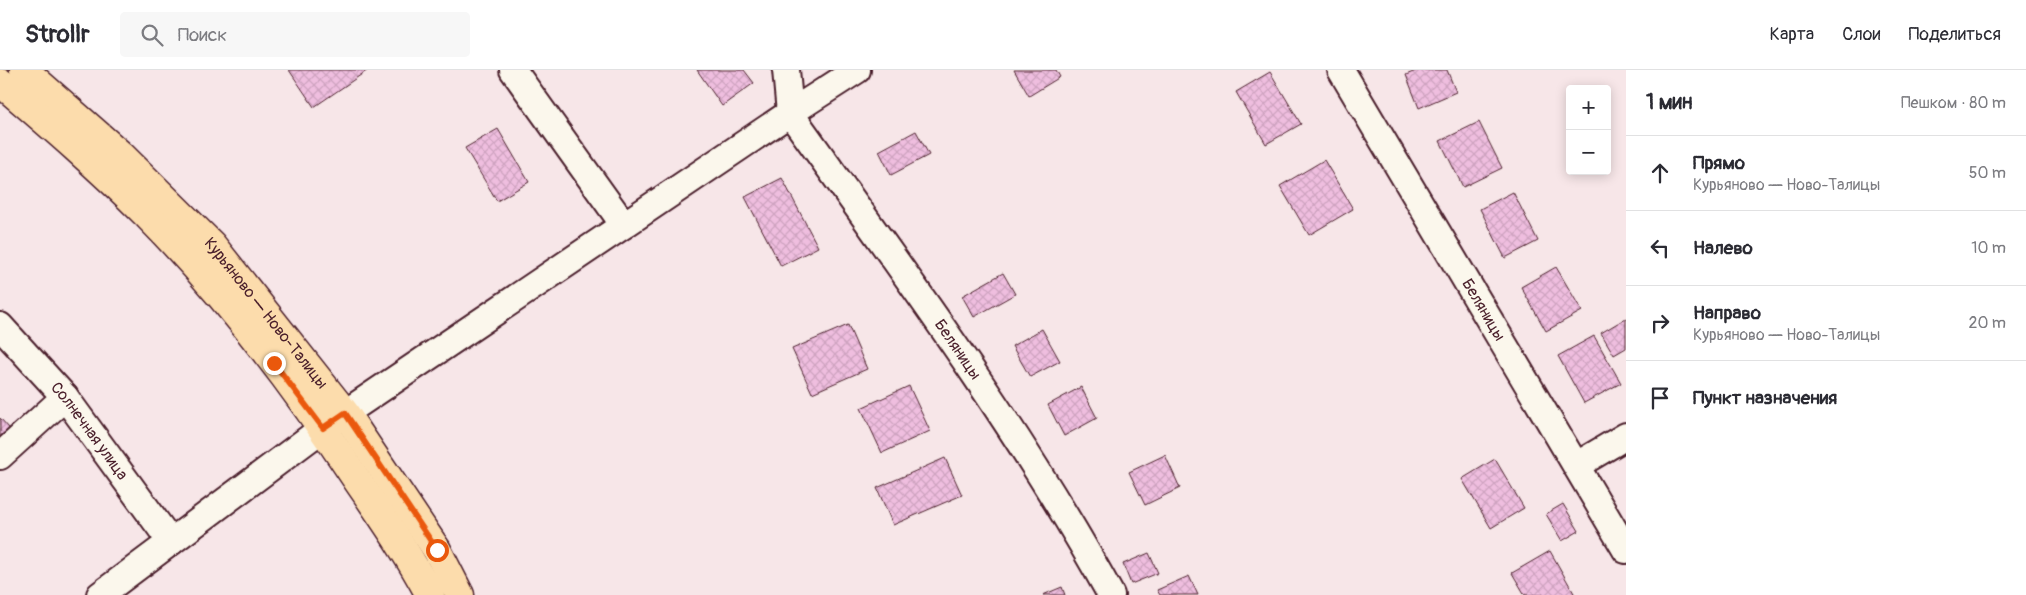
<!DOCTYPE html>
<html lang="ru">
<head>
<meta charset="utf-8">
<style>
	body { margin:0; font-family:Pangolin,sans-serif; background:#f7f7f7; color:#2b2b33 }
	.controls { position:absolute; right:15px; top:15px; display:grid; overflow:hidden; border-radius:5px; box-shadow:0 2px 12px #0003 }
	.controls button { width:45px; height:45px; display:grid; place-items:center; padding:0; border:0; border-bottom:1px solid #e1e1e2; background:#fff; color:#2b2b33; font:25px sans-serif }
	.stop { position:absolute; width:15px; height:15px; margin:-11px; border:4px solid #ea580c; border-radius:50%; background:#fff }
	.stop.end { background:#ea580c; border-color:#fff; box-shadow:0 1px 5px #0008 }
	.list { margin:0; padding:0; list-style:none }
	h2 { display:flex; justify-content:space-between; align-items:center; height:65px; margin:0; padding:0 20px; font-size:21px }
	h2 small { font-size:16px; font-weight:400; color:#7c7c81 }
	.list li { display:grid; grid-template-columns:32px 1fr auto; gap:15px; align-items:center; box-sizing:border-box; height:75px; padding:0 20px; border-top:1px solid #e1e1e2 }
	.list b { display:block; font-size:19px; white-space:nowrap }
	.list p { margin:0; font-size:16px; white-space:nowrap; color:#7c7c81 }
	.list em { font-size:16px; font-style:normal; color:#7c7c81 }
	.icon { flex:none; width:28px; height:28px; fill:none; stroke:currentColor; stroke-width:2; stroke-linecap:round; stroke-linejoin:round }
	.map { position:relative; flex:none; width:1626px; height:525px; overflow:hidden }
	header { display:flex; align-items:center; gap:30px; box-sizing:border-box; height:70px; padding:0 25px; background:#fff; border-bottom:1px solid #e1e1e2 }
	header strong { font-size:24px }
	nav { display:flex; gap:28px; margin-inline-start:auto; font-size:18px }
	.search { width:350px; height:45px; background:#f7f7f7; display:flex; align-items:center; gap:12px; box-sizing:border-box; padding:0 18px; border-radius:5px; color:#7c7c81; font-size:19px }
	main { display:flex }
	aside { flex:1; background:#fff }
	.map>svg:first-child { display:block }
</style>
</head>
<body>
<header>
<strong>Strollr</strong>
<div class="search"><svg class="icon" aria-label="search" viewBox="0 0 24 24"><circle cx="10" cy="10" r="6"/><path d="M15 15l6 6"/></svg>Поиск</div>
<nav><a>Карта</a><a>Слои</a><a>Поделиться</a></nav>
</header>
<main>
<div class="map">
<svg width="1626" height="525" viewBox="0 0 1626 525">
	<defs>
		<pattern id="building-cross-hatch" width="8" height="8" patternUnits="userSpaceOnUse" patternTransform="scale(1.25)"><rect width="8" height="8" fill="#efbedf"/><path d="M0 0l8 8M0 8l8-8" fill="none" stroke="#cea3c0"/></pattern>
	</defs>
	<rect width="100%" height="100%" fill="#f7e6e8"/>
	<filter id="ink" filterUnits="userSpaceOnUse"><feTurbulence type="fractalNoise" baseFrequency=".02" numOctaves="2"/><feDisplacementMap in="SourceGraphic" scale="10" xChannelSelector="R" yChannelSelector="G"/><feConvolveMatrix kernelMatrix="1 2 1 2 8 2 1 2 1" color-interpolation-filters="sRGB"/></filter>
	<g filter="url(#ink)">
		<g fill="url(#building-cross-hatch)" stroke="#4a1f2b">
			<polygon points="289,0 368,0 314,37"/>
			<polygon points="697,0 744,0 754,13 722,36"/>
			<polygon points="1014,0 1056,0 1060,7 1029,26"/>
			<polygon points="1418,0 1447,0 1456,22 1419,38 1406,5"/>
			<polygon points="1270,2 1301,54 1266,74 1236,22"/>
			<polygon points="1479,52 1502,98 1463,117 1440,71"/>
			<polygon points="498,59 529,112 497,131 465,78"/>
			<polygon points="916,61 929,85 891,105 879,81"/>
			<polygon points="1324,90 1353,139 1309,165 1280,116"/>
			<polygon points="782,108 818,177 781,196 745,127"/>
			<polygon points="1513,122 1538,171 1505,188 1480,139"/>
			<polygon points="1556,197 1582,241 1546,261 1521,217"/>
			<polygon points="1003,203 1015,224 974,247 962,226"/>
			<polygon points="1626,248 1626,278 1614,285 1601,263"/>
			<polygon points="848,255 867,299 812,323 792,279"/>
			<polygon points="1042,259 1060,291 1030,307 1012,276"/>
			<polygon points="1594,266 1621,313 1584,333 1558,286"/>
			<polygon points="909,316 930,361 882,383 861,338"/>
			<polygon points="1081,317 1097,348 1064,366 1048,335"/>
			<polygon points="0,348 10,359 0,368"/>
			<polygon points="1165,385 1180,418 1145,435 1129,402"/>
			<polygon points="945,388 962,425 893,455 877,418"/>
			<polygon points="1495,389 1524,438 1491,458 1462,409"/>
			<polygon points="1563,434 1579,461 1562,471 1546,444"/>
			<polygon points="1550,481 1575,525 1525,525 1512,503"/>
			<polygon points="1149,483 1158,503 1131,514 1123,494"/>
			<polygon points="1189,506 1198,525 1160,525 1157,520"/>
			<polygon points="1062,517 1065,525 1043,525"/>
		</g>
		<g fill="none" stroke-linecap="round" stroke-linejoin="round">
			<g stroke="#4a1f2b" stroke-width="30">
				<g id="minor">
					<polyline points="513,0 624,155"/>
					<polyline points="786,0 790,43"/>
					<path id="s1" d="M1341 0 1626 480"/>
					<path id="s2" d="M790 43C902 200 1018 356 1111 525"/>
					<path id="s3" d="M0 256 65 327 171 472"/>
					<polyline points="0,386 65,327"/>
					<polyline points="1577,395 1626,366"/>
					<polyline points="100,525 323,358 790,43 857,0"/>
				</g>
			</g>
			<g stroke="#4a1f2b" stroke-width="31">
				<g id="major">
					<path id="s4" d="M24 0 122 86 212 175 345 343 437 480 460 525"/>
					<path d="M0 12C50 55 100 98 146 144 225 224 295 316 357 410 383 448 409 485 430 525"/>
				</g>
			</g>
			<use href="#minor" stroke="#fbf7ec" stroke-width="26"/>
			<use href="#major" stroke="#fcdcac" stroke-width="28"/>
		</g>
	</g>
	<g fill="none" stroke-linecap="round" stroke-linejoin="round" filter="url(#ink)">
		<polyline stroke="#ea580c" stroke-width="6" points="274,293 323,358 345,343 437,480"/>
	</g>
	<g text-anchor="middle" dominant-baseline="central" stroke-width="4" stroke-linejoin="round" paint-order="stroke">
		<g font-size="16" fill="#4a1f2b" stroke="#fbf7ec">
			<text stroke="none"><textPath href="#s1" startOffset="279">Беляницы</textPath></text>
			<text stroke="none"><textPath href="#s4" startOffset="344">Курьяново — Ново-Талицы</textPath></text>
			<text stroke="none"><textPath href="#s2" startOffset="290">Беляницы</textPath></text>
			<text stroke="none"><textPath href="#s3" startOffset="138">Солнечная улица</textPath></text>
		</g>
	</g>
</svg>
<div class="controls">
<button>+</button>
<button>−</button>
</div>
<div class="stop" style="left:437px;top:480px"></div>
<div class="stop end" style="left:274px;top:293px"></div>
</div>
<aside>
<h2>1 мин<small>Пешком · 80 m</small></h2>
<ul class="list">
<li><svg class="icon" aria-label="ahead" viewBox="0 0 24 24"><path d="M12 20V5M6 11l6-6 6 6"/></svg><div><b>Прямо</b><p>Курьяново — Ново-Талицы</p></div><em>50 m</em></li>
<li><svg class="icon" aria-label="left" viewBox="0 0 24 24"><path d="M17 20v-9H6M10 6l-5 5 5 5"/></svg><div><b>Налево</b></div><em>10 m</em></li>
<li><svg class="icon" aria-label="right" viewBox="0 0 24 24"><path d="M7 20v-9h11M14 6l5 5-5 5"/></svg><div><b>Направо</b><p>Курьяново — Ново-Талицы</p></div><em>20 m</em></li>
<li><svg class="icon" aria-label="arrive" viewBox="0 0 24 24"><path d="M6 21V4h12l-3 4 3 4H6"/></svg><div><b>Пункт назначения</b></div></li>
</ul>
</aside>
</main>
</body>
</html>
